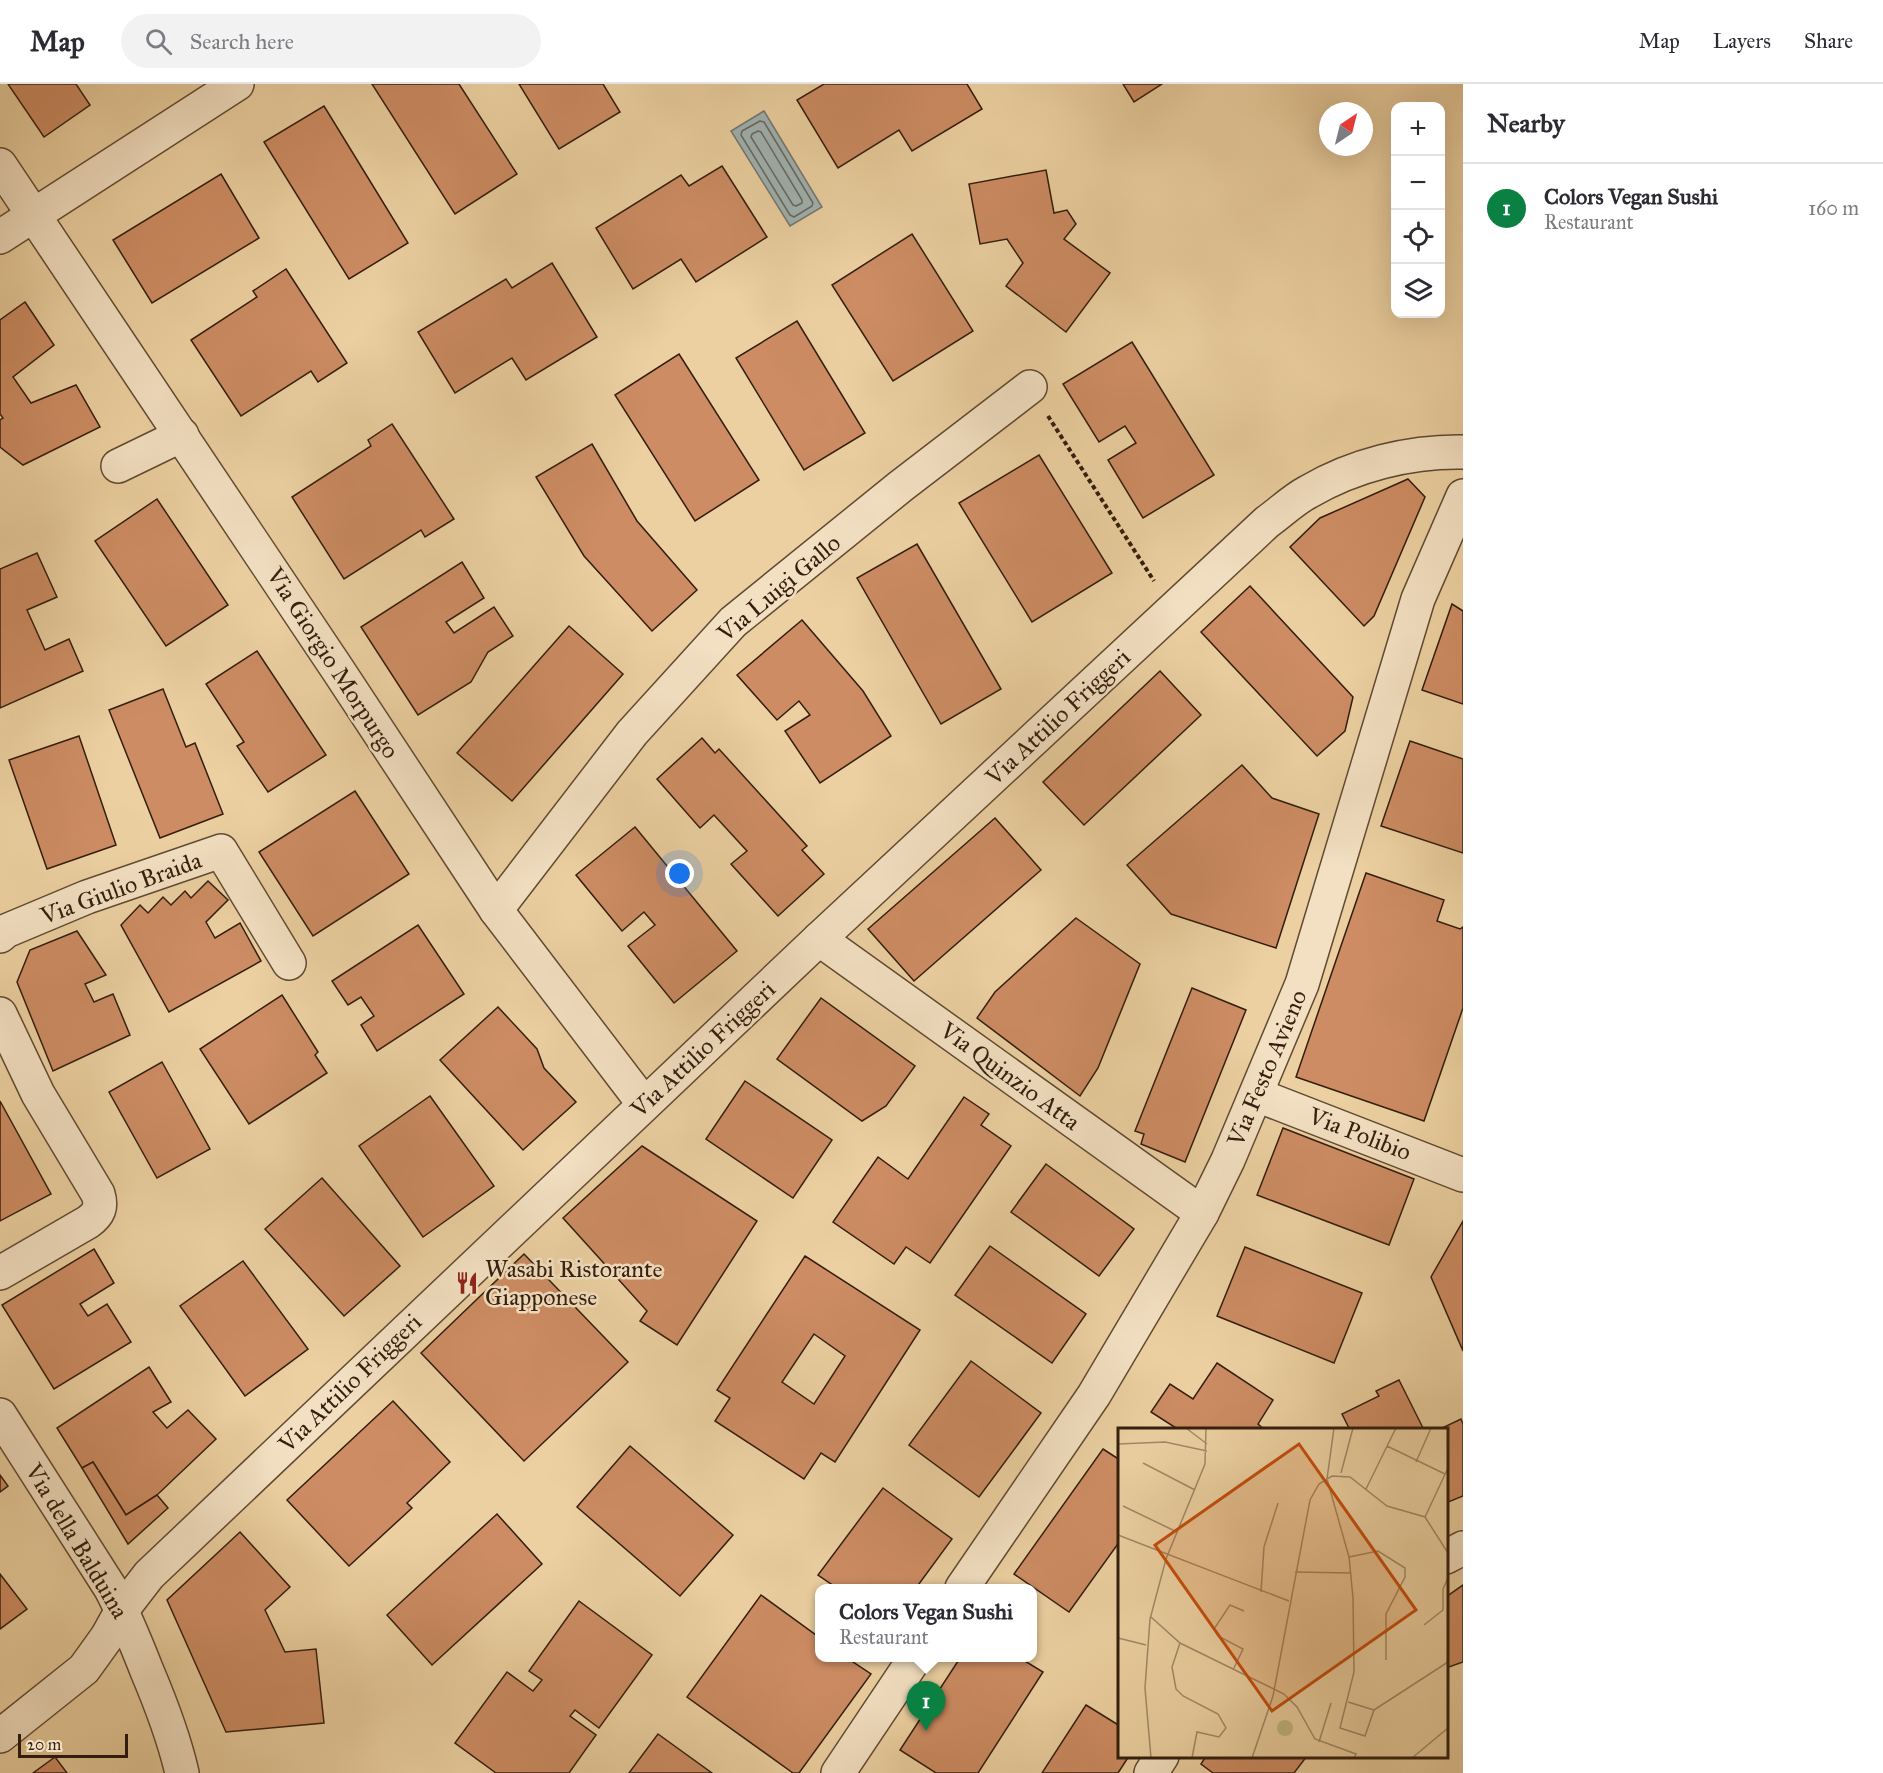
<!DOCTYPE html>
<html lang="en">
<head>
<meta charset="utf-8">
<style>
	body { margin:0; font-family:"IM FELL Great Primer",serif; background:#f2f2f3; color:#2b2b33 }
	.controls { position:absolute; right:18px; top:18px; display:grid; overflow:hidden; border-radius:12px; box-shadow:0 6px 24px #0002 }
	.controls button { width:54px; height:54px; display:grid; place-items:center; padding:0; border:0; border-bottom:2px solid #e1e1e2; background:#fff; color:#2b2b33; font:30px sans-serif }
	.compass { position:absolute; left:1319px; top:18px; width:54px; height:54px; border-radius:50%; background:#fff; box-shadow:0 6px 24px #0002; rotate:35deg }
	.scale { position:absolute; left:18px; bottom:15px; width:110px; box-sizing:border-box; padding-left:6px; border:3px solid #331e0e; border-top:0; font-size:16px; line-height:21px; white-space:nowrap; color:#331e0e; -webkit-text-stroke:4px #f3e0c2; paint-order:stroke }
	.you { position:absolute; left:680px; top:790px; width:21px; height:21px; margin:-15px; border:4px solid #fff; border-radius:50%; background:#1a73e8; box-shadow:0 0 0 9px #1a73e833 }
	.badge { display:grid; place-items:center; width:39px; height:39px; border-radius:50%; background:#0b8043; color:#fff; font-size:20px; font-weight:700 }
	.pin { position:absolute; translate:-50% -50px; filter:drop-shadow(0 2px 3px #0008) }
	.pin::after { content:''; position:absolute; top:32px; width:21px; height:18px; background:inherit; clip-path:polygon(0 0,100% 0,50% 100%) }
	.popup { position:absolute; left:815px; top:1500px; width:222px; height:78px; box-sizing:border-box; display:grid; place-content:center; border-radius:12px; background:#fff; filter:drop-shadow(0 2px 4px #0005); font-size:20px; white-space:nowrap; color:#7c7c81 }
	.popup b { font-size:22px; color:#2b2b33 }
	.popup::after { content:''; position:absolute; left:50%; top:100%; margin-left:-12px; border:12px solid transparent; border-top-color:#fff }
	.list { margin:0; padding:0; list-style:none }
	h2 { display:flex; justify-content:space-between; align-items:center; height:78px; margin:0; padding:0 24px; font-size:26px }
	h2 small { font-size:20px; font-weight:400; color:#7c7c81 }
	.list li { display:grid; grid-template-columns:39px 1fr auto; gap:18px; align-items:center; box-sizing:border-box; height:90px; padding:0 24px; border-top:2px solid #e1e1e2 }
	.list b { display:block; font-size:22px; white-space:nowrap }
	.list p { margin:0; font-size:20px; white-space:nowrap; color:#7c7c81 }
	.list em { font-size:20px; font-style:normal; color:#7c7c81 }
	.icon { flex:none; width:33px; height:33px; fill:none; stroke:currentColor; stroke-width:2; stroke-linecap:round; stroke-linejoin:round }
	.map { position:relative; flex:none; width:1463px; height:1689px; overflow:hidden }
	header { display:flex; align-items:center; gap:36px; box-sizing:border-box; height:84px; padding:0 30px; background:#fff; border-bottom:2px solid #e1e1e2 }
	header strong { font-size:28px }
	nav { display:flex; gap:33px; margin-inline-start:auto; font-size:21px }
	.search { width:420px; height:54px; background:#f2f2f3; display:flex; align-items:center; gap:15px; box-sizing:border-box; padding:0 21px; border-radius:33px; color:#7c7c81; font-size:22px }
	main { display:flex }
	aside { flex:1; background:#fff }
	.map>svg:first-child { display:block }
</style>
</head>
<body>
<header>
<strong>Map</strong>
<div class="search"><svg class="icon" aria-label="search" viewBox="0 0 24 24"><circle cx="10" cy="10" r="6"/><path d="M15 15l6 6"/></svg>Search here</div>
<nav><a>Map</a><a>Layers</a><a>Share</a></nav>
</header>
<main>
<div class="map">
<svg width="1463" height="1689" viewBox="0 0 1463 1689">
	<rect width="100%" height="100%" fill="#ecd0a1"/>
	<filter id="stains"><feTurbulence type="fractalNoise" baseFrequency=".00333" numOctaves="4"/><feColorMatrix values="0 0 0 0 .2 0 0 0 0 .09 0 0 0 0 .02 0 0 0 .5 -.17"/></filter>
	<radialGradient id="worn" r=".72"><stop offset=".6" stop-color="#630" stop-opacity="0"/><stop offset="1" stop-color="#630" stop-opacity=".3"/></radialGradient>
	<polygon fill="#9fb3b2" stroke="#747770" stroke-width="1.5" points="764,27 822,123 790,142 731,47"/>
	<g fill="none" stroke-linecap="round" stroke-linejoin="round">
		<g stroke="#696860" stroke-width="1.5">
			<polygon points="760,37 764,38 813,119 812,122 794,133 790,131 741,51 742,47"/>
			<polygon points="758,47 761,48 802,116 802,119 796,122 793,121 751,53 752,50"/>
		</g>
	</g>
	<g fill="#cd8c63" stroke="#331e0e" stroke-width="1.5" fill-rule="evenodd">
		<polygon points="8,0 76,0 90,21 44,53"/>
		<polygon points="372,0 459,0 517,90 455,130"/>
		<polygon points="519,0 603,0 620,28 559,65"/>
		<polygon points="824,0 967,0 982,25 912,67 899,46 838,84 797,16"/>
		<polygon points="1123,0 1162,0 1134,18"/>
		<polygon points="324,22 408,159 349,195 264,58"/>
		<polygon points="722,82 767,153 696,198 681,175 633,205 596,144 681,91 689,102"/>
		<polygon points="1046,86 1054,129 1067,126 1076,140 1064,155 1110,189 1066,248 1006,202 1023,179 1007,155 980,160 969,100"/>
		<polygon points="221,90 259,154 152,219 113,156"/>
		<polygon points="912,150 973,247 893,297 832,201"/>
		<polygon points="552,179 597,253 526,296 512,274 455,309 418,248 506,195 512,204"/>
		<polygon points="286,185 347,279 318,298 311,287 241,332 191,256 257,213 253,207"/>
		<polygon points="25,218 54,261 13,293 31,319 76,301 100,343 23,381 0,363 0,336 3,334 0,330 0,236"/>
		<polygon points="797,237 865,349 804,386 736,274"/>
		<polygon points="1132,258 1214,391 1143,434 1108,376 1136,359 1125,342 1099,358 1063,300"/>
		<polygon points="679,270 759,396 695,437 615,311"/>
		<polygon points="392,340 454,435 425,453 421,446 344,495 292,413 371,362 368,356"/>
		<polygon points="592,360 637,437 697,506 652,547 584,472 536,393"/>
		<polygon points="1039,371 1112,489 1032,538 959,419"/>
		<polygon points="1408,395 1425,413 1374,532 1364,542 1290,463 1320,434"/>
		<polygon points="157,415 228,521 166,562 95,457"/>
		<polygon points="917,460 1001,605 941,640 857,494"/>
		<polygon points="37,469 57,513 27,526 45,566 69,555 83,587 0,624 0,485"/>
		<polygon points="462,478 484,514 446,538 454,549 494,523 513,552 488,568 471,598 418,631 361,543"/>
		<polygon points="1250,502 1353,613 1345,647 1317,672 1201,548"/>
		<polygon points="1452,520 1463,527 1463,620 1422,606"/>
		<polygon points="802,536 863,607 891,652 820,699 785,647 810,631 799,617 777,636 737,591"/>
		<polygon points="569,542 623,590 512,717 457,669"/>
		<polygon points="257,567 326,671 268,708 237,662 244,658 206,600"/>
		<polygon points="1160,587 1201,631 1084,741 1043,698"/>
		<polygon points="163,605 186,663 195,659 223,730 160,754 109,626"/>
		<polygon points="79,652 116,761 47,785 9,676"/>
		<polygon points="702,654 715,669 719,665 807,762 802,766 824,790 778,832 731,780 747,767 714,731 700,744 657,695"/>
		<polygon points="1410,657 1463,675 1463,769 1381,742"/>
		<polygon points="1242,681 1272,714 1319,730 1276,864 1171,830 1127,781"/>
		<polygon points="355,707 409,790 313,852 259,768"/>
		<polygon points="995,734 1041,786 914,897 868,845"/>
		<polygon points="635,743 737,867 674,919 628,862 655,841 644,828 622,847 576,791"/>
		<polygon points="1366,789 1444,816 1437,837 1460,845 1463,843 1463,924 1424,1037 1296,993"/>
		<polygon points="208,797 228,816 206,838 215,854 240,839 261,877 169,928 121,841 140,821 148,829 163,813 171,821 185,807 191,814"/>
		<polygon points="1076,834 1140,880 1098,984 1080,1012 977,934 995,908"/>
		<polygon points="418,841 464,910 377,967 361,941 374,932 361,913 348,921 332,897"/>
		<polygon points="77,847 106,891 85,900 94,918 113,910 130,951 53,987 17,898 30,866"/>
		<polygon points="1192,904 1246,926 1185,1078 1141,1060 1144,1050 1135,1047"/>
		<polygon points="282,911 318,968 315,971 327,989 249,1040 200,965"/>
		<polygon points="821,914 915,982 886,1022 862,1037 777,975"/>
		<polygon points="498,923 537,965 544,984 576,1018 523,1066 440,976"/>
		<polygon points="162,978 210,1065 157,1094 109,1008"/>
		<polygon points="745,997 832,1056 793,1114 706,1055"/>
		<polygon points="430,1012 494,1102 423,1153 359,1062"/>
		<polygon points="964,1013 989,1030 981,1041 1011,1062 930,1179 906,1163 894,1180 833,1138 878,1073 908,1095"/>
		<polygon points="0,1017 51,1110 0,1137"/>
		<polygon points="1283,1044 1414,1095 1389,1161 1257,1111"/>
		<polygon points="642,1062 757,1137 677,1261 640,1237 647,1227 563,1134"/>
		<polygon points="1046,1080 1134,1145 1099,1192 1011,1128"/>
		<polygon points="322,1094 400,1182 344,1232 265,1145"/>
		<polygon points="1463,1137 1463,1267 1431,1193"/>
		<polygon points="990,1162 1086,1230 1052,1279 955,1211"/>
		<polygon points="1245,1163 1362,1209 1334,1279 1217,1232"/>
		<polygon points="94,1165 114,1199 80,1220 88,1232 107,1220 131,1258 54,1305 2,1221"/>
		<polygon points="524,1170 628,1278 524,1377 421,1269"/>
		<path d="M805 1172 920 1246 835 1378 821 1369 804 1395 715 1337 730 1314 717 1306ZM814 1250 845 1272 814 1320 782 1298Z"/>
		<polygon points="243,1177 308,1265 245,1312 180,1222"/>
		<polygon points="971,1277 1041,1329 979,1413 909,1361"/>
		<polygon points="1217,1279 1273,1316 1258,1340 1265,1346 1179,1346 1151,1328 1170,1300 1193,1315"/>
		<polygon points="149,1283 171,1318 153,1328 167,1344 188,1326 216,1355 157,1411 126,1431 93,1378 82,1384 57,1344"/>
		<polygon points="1399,1296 1424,1346 1350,1346 1342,1330 1379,1312 1376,1307"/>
		<polygon points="393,1317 450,1378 407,1419 412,1424 349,1482 287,1416"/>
		<polygon points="1461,1335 1463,1340 1463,1412 1446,1419 1446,1346 1438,1346"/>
		<polygon points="630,1362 733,1451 680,1512 577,1423"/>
		<polygon points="1103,1365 1120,1376 1120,1457 1069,1528 1014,1490"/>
		<polygon points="93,1378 126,1431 157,1411 168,1424 128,1460 82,1384"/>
		<polygon points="0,1391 8,1402 0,1408"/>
		<polygon points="883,1404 952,1455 916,1504 837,1504 818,1491"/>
		<polygon points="497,1430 542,1480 432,1581 387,1531"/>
		<polygon points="240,1448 290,1503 265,1526 285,1568 316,1565 324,1639 226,1648 167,1516"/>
		<polygon points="0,1490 27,1525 0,1545"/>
		<polygon points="1463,1501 1463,1578 1446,1584 1446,1513"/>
		<polygon points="761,1511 820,1554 820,1574 847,1574 871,1590 799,1689 793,1689 687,1613"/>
		<polygon points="579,1517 652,1571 599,1644 575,1626 570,1632 596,1651 569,1689 496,1689 455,1659 507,1588 533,1607 542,1596 529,1587"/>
		<polygon points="960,1574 1020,1574 1043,1588 978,1689 936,1689 900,1666"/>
		<polygon points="1086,1621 1120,1642 1120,1672 1129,1672 1118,1689 1042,1689"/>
		<polygon points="658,1650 712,1689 629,1689"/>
		<polygon points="1206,1672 1307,1672 1294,1689 1213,1689 1201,1680"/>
		<polygon points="55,1673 67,1689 33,1689"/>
	</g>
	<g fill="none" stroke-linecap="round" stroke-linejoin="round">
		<g stroke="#614a33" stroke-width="36">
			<g id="minor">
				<polyline points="0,81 338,586 496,826 644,1020"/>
				<polyline points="0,153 237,0"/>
				<polyline points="118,382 182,351"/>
				<polyline points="496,826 632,649 733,538 901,402 1030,303"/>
				<polyline points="0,852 6,847 87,813 221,767 289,879"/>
				<polyline points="819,855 1202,1129"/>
				<path d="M0 930 38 1010 98 1110C102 1123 99 1130 88 1138L0 1189"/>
				<polyline points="1257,1011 1463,1091"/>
				<path d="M0 1331 111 1505C125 1532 136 1559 147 1587 161 1620 174 1654 182 1689"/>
				<polyline points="1446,1473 1463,1464"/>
				<polyline points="962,1504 1094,1311 1202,1129 1228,1076 1302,900 1418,515 1463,412"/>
				<path d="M0 1652 84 1585 107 1553 122 1526 149 1491 819 855 1267 438C1281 428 1293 416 1308 408 1354 381 1410 367 1463 368"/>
				<polyline points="838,1689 915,1574"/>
				<polyline points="1151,1689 1162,1672"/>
			</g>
		</g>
		<polyline stroke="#331e0e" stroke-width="4" stroke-dasharray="4.5 3" stroke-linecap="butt" points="1048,332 1154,497"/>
		<use href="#minor" stroke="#f3e0c2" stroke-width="33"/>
	</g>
	<defs>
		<g id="restaurant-bare" transform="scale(1.8)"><path d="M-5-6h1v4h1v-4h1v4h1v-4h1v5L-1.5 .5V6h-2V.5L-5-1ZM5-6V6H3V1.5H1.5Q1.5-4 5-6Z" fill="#8f2418" stroke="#f3e0c2" stroke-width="2.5" paint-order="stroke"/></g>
	</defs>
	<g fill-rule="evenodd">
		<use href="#restaurant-bare" x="467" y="1199"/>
	</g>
	<g text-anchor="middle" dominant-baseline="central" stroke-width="5" stroke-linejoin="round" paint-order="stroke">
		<g font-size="24" fill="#331e0e" stroke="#f3e0c2">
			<text transform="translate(779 504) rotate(-40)">Via Luigi Gallo</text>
			<text transform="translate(333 579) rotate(57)">Via Giorgio Morpurgo</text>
			<text transform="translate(1058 633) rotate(-43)">Via Attilio Friggeri</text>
			<text transform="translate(121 804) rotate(-20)">Via Giulio Braida</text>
			<text transform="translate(703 965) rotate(-43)">Via Attilio Friggeri</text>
			<text transform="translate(1267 984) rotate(-67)">Via Festo Avieno</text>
			<text transform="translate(1010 992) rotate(36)">Via Quinzio Atta</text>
			<text transform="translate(1360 1050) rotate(21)">Via Polibio</text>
			<text transform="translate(350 1299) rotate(-44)">Via Attilio Friggeri</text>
			<text transform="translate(77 1457) rotate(59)">Via della Balduina</text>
		</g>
		<g font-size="24" fill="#331e0e" stroke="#f3e0c2" text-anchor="start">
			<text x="485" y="1185">Wasabi Ristorante<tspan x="485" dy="28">Giapponese</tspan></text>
		</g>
	</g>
	<g transform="translate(1118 1344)">
		<rect width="330" height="330" fill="#ecd0a1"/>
		<path d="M159 300a8 8 0 1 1 16 0a8 8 0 1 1-16 0Z" fill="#c0b87f"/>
		<path fill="none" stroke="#a28966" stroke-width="1.5" d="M68 0 89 16M216 0 209 51 231 129 235 170 236 244 222 300 247 308 256 282M0 16 47 14 89 23M269 18 327 46M298 34 313 0M25 35 77 62M223 45 235 0M248 61 278 0M5 78 59 104M307 89 330 40M0 107 171 173M0 117V157M231 129 260 123 287 140V149L268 186V232M177 144 233 145M143 164 146 119 160 75M33 189 62 215 166 266 179 279 197 311 238 326 236 330M306 197 325 182V161L330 150M0 210 28 217M62 215 54 239 58 261 65 268 100 286 108 300 101 309 79 304 74 330M115 242 125 221 100 208 96 201 112 177 126 183M230 274 256 282M256 282 330 234M201 314 213 275M33 330 27 260 32 191 48 131 87 36 88 0M134 330 155 268 192 72 201 56 214 48 232 49 269 78 307 89 330 125M294 330 330 300"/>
		<path fill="#c44d0c" fill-opacity="0.15" stroke="#c44d0c" stroke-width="3" d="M181 16 298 182 154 283 37 117Z"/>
		<rect width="330" height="330" fill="none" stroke="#331e0e" stroke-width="3"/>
	</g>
	<rect width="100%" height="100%" filter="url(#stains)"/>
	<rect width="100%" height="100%" fill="url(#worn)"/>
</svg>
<div class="controls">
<button>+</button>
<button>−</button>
<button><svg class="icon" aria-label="locate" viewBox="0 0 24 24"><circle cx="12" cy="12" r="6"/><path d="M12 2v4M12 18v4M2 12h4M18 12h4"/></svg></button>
<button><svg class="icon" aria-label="layers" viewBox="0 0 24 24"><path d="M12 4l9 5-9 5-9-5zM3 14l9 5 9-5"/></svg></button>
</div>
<svg class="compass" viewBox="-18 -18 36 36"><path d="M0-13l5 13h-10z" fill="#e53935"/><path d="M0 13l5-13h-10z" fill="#7c7c81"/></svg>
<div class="scale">20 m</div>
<div class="you"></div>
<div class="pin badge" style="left:926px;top:1647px">1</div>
<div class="popup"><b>Colors Vegan Sushi</b>Restaurant</div>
</div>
<aside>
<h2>Nearby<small></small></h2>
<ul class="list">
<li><span class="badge">1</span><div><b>Colors Vegan Sushi</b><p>Restaurant</p></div><em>160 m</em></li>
</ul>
</aside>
</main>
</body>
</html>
